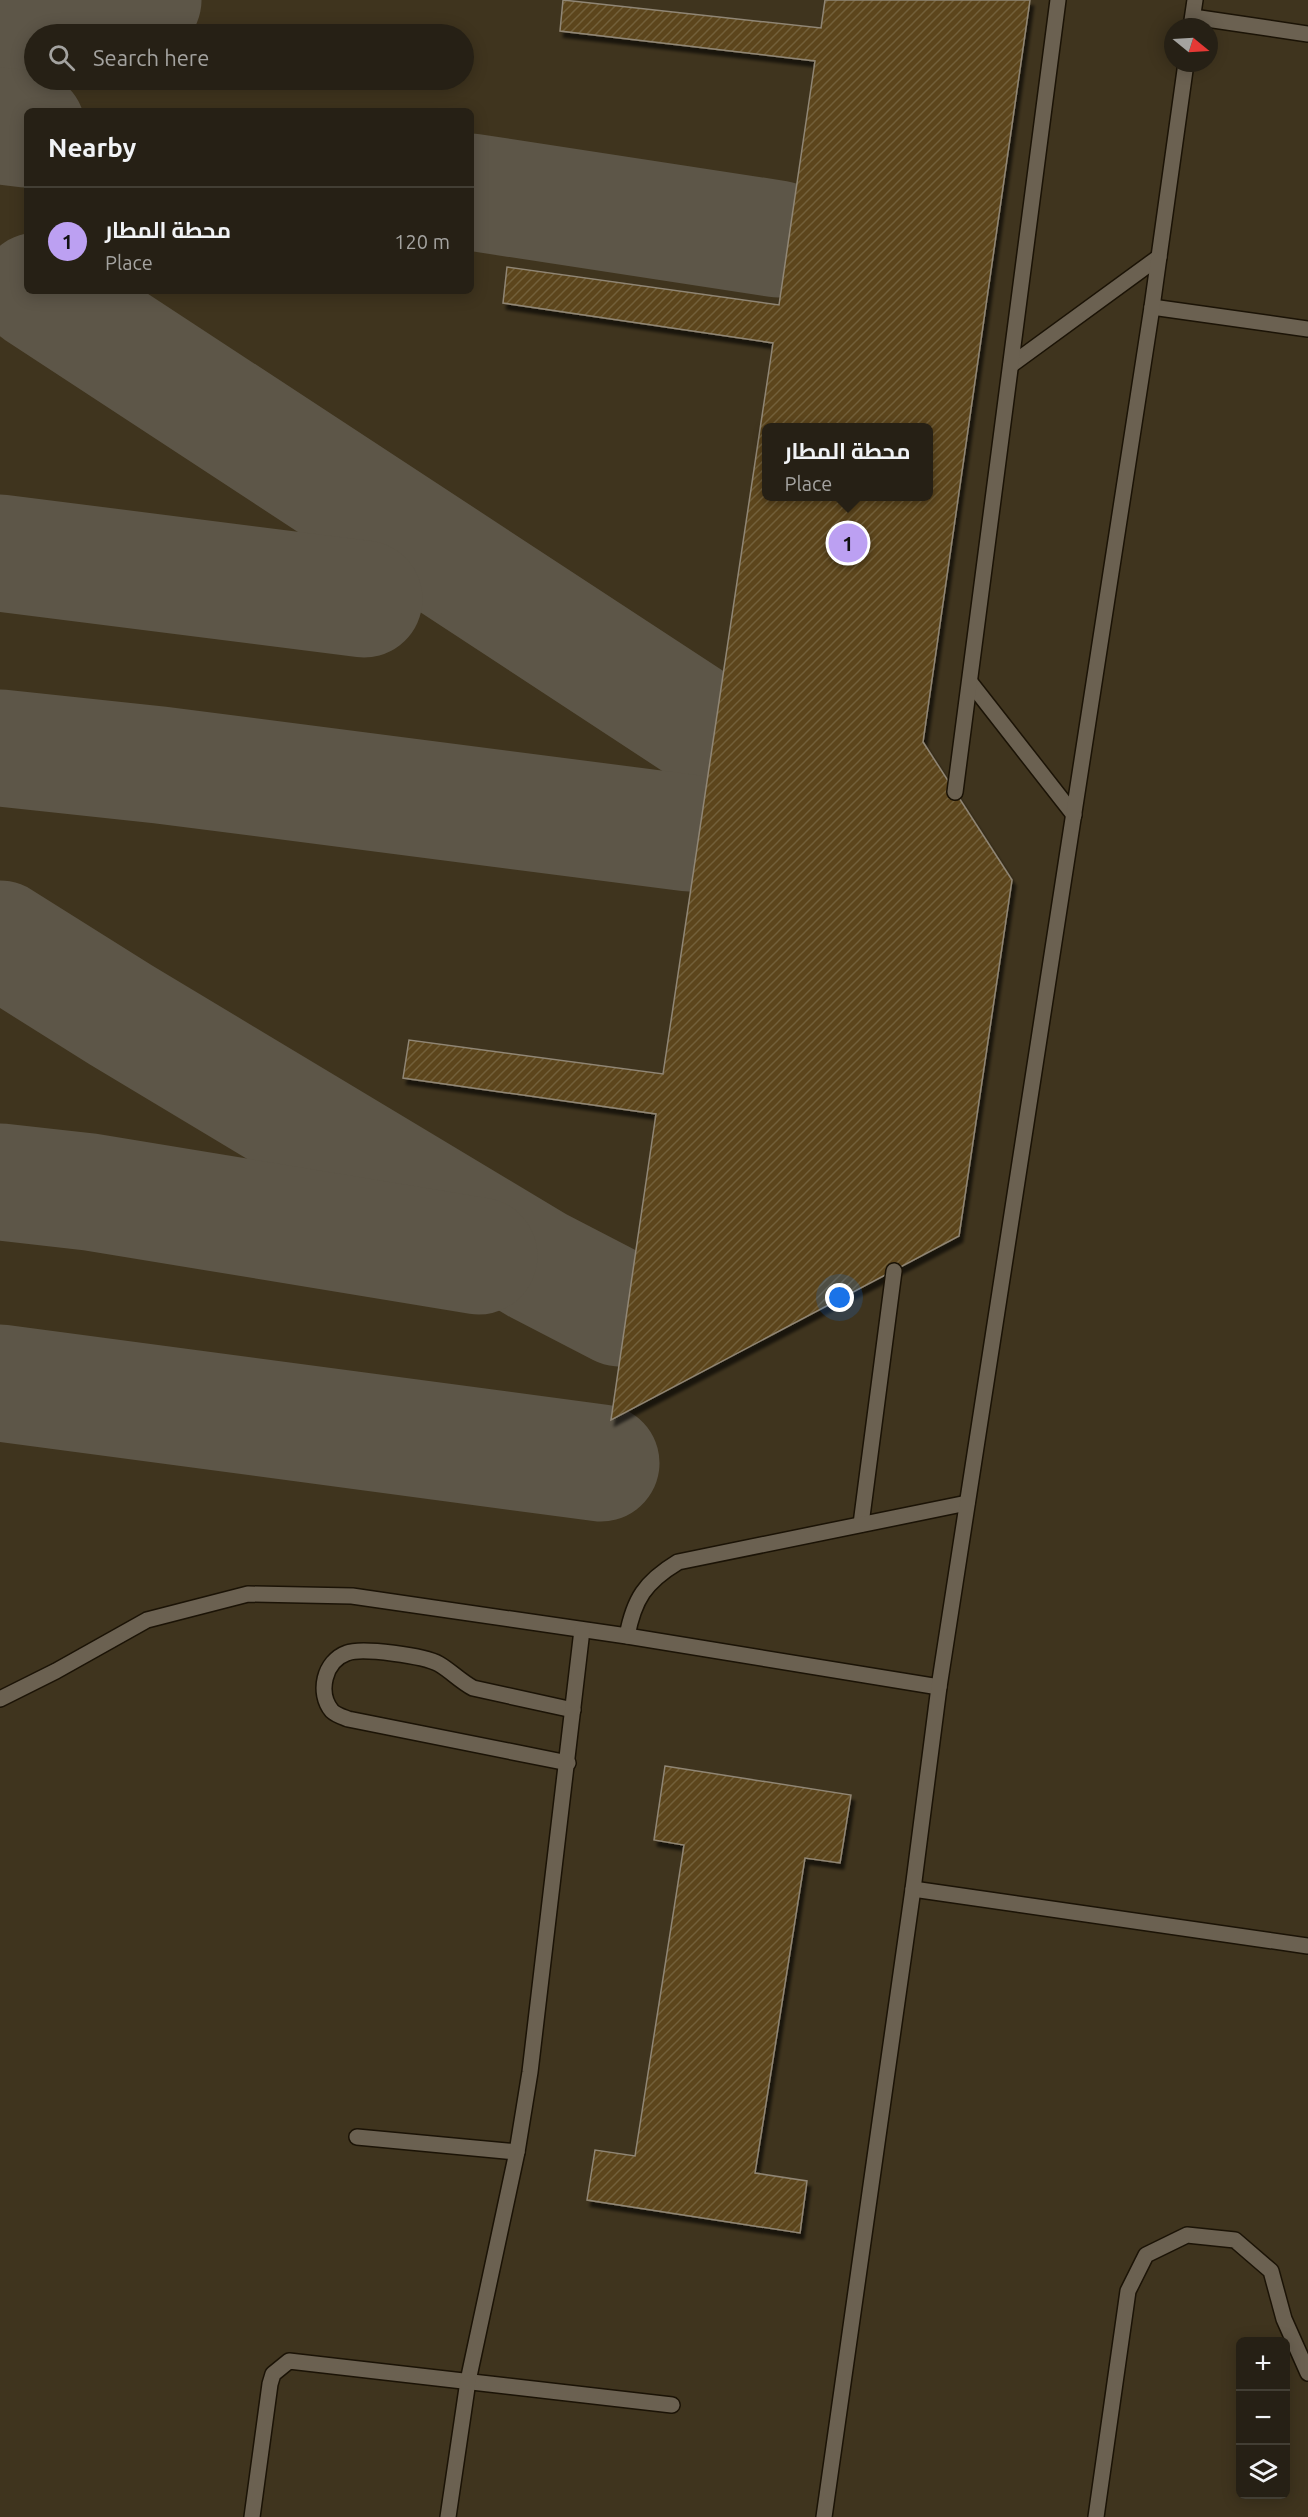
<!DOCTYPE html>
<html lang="en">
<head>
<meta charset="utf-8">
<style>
	body { margin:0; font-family:Ubuntu,Cairo,sans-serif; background:#322d22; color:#f1f3f6 }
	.controls { position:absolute; right:18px; bottom:18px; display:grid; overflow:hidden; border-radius:9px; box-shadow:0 3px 15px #0003 }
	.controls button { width:54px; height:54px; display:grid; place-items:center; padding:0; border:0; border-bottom:2px solid #423e34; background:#262015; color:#f1f3f6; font:30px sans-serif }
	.compass { position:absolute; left:1164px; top:18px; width:54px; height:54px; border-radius:50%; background:#262015; box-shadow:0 3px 15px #0003; rotate:108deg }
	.you { position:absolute; left:840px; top:1298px; width:21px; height:21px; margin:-15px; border:4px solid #fff; border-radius:50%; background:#1a73e8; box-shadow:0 0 0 9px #1a73e833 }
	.badge { display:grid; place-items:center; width:39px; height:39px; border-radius:50%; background:#bca0f2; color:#111; font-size:20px; font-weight:700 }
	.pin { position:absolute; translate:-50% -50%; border:3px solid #fff; box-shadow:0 2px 6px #0006 }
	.popup { position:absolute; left:762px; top:423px; width:171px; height:78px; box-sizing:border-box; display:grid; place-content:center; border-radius:9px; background:#262015; filter:drop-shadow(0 2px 4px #0005); font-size:20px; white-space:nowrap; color:#a4a3a0 }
	.popup b { font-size:22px; color:#f1f3f6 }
	.popup::after { content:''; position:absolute; left:50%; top:100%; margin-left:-12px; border:12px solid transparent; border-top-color:#262015 }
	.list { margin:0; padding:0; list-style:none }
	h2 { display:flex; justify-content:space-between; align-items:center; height:78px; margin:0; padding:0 24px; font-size:26px }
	h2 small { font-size:20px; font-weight:400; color:#a4a3a0 }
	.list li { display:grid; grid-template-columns:39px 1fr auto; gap:18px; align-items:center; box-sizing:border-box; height:108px; padding:0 24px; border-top:2px solid #423e34 }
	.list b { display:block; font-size:22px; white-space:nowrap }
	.list p { margin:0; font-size:20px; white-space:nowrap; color:#a4a3a0 }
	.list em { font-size:20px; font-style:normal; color:#a4a3a0 }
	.icon { flex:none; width:33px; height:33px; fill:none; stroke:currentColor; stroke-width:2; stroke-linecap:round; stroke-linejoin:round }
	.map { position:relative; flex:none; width:1308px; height:2517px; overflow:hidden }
	.search { position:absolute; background:#262015; box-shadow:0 3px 15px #0003; left:24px; top:24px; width:450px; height:66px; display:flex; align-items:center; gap:15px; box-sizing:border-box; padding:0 21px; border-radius:33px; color:#a4a3a0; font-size:22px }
	.panel { position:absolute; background:#262015; box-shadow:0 3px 15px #0003; left:24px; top:108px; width:450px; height:186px; border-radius:9px }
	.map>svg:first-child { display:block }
</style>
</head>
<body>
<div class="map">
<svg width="1308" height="2517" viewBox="0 0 1308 2517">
	<defs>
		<pattern id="building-hatch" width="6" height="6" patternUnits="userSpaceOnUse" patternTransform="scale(1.5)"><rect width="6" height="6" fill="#5b451a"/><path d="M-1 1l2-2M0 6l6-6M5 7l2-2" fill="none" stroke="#725f3b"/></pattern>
		<filter id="shadow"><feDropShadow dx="3.5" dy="6" stdDeviation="1.5" flood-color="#0009"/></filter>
	</defs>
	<rect width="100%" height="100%" fill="#332b1c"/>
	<path fill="#3f341e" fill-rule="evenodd" d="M0 0H1308V2517H0ZM1173 27H1209V63H1173ZM34 34H464V80H34ZM27 111H471V291H27ZM767 428H929V496H767ZM1240 2342H1286V2494H1240Z"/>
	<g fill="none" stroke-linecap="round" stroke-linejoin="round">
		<g stroke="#5d5648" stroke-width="117">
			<polyline points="0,42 143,0"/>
			<polyline points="0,126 27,129"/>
			<polyline points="471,192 778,239"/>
			<polyline points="37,291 705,729"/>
			<polyline points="0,553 364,599"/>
			<polyline points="0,748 160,765 689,833"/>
			<polyline points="0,939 121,1015 537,1265 620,1308"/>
			<polyline points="0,1182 90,1192 479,1256"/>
			<polyline points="0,1383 601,1463"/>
		</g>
	</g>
	<g fill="url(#building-hatch)" stroke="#908675" stroke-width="1.5" fill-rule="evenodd" filter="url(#shadow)">
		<path d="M563 0 821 28 825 0H1030L923 742 1012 880 959 1236 611 1420 656 1114 403 1078 409 1040 663 1074 773 343 503 303 507 267 779 305 815 61 560 31ZM767 428H929V496H767Z"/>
		<polygon points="665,1766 851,1795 840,1863 805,1858 755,2173 807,2181 800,2233 587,2200 595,2150 635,2156 684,1845 654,1840"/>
	</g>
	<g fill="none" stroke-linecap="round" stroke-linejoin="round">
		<g stroke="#1b1306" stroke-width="18">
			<g id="lane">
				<polyline points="1193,17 1308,34"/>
				<polyline points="1191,27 1195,0"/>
				<polyline points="1152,307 1308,329"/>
				<polyline points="1011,365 1159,257"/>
				<polyline points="970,682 1074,815"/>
				<polyline points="955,792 1058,0"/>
				<polyline points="861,1524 894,1271"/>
				<path d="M627 1636C634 1599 645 1582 678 1562L967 1503"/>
				<polyline points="0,1699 56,1671 147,1620 248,1594 352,1596 627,1636 939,1687"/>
				<path d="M568 1763 348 1719C343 1717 336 1715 332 1711 317 1693 324 1661 347 1653 362 1647 425 1656 439 1664 451 1671 460 1681 473 1688L573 1710"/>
				<polyline points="913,1889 1308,1946"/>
				<polyline points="357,2137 517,2152"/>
				<polyline points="252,2517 270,2384 273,2374 289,2361 672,2405"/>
				<polyline points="448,2517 468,2381 517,2152 530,2072 582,1630"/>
				<polyline points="824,2517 913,1889 939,1687 1152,307 1186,63"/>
				<polyline points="1096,2517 1128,2291 1146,2255 1187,2235 1235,2240 1271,2271 1284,2319 1308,2373"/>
			</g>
		</g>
		<use href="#lane" stroke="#6b6151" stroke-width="15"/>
	</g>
</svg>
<div class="controls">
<button>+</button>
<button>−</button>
<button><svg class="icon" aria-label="layers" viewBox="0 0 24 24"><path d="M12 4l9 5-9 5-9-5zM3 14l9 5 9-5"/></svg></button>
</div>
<svg class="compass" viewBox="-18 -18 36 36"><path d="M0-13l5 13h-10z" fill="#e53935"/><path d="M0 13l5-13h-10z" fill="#a4a3a0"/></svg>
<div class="you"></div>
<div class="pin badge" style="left:848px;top:543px">1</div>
<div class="popup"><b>محطة المطار</b>Place</div>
<div class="search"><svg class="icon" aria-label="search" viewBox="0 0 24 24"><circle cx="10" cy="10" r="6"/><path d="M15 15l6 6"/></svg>Search here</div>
<section class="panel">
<h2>Nearby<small></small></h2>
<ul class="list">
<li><span class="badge">1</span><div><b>محطة المطار</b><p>Place</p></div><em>120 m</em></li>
</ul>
</section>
</div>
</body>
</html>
